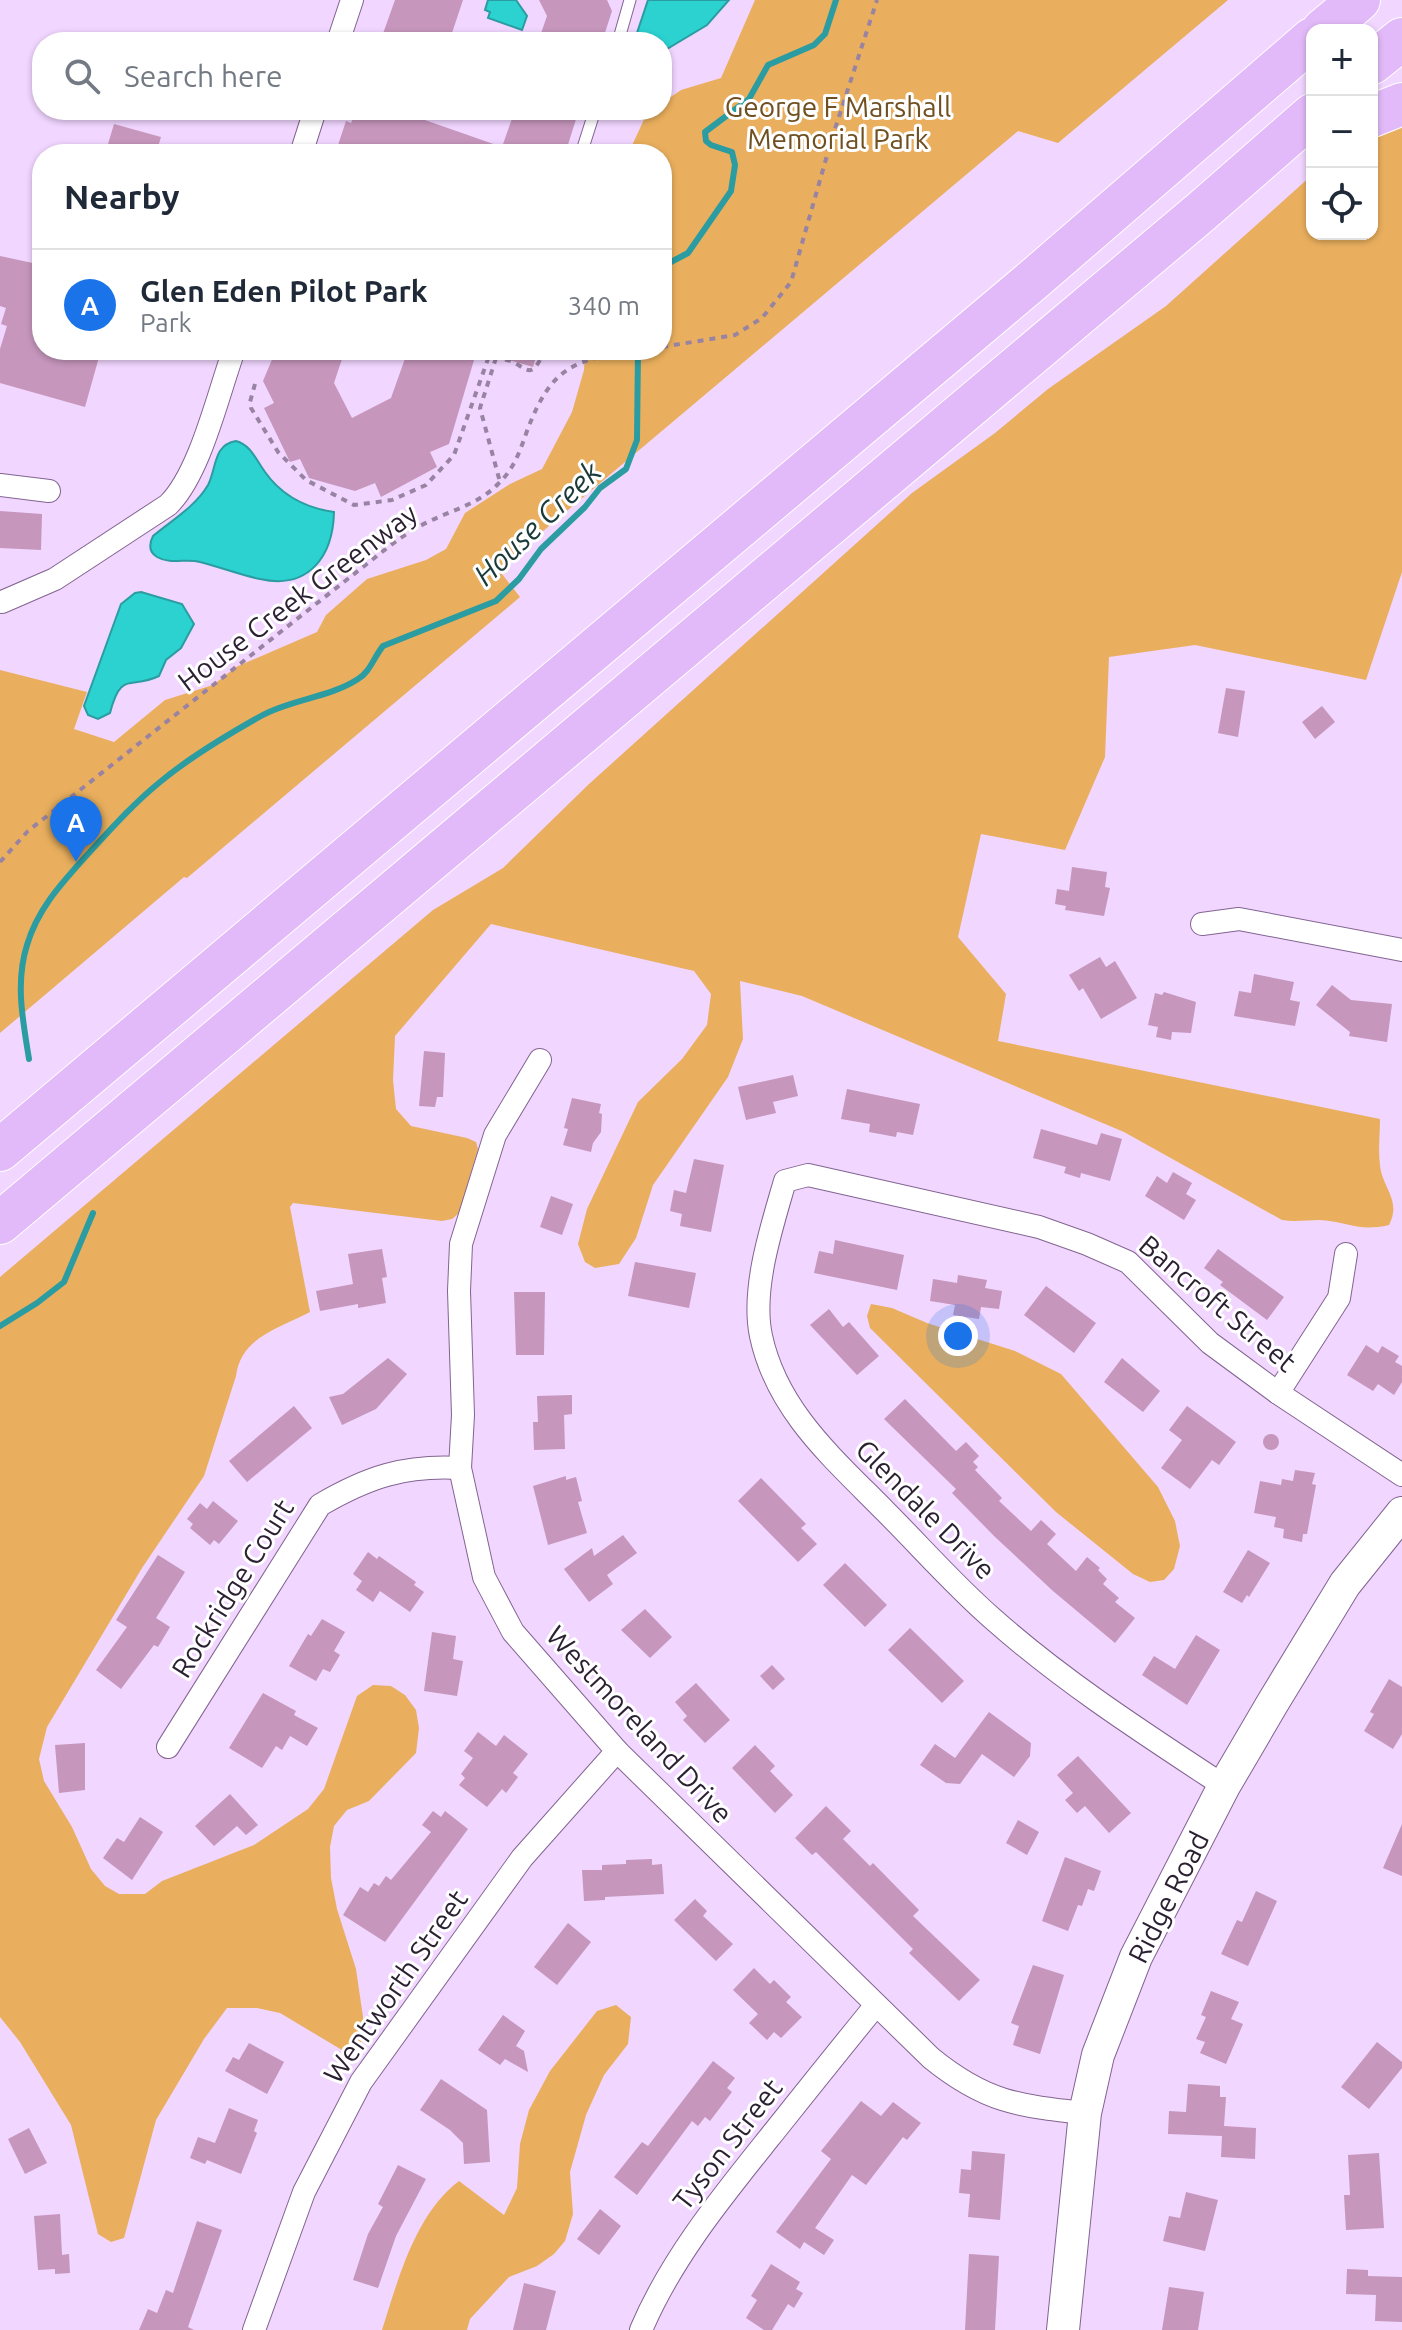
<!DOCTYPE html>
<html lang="en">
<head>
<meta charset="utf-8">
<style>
	body { margin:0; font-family:Ubuntu,sans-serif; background:#f2f2f3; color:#1f2937 }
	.controls { position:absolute; right:24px; top:24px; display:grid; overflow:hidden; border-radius:16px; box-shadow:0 2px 6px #0004 }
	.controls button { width:72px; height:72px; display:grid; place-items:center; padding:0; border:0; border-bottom:2px solid #e0e1e3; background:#fff; color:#1f2937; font:40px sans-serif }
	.you { position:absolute; left:958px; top:1336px; width:28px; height:28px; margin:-20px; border:6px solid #fff; border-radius:50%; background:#1a73e8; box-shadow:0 0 0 12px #1a73e833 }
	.badge { display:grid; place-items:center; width:52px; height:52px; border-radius:50%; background:#1a73e8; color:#fff; font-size:26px; font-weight:700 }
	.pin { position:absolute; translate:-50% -66px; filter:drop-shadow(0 2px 4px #0008) }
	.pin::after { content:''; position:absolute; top:42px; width:28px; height:24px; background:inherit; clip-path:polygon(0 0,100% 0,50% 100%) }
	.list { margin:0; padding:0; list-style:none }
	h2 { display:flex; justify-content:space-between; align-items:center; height:104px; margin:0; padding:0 32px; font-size:34px }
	h2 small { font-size:26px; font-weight:400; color:#747a83 }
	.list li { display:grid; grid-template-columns:52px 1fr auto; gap:24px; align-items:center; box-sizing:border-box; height:112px; padding:0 32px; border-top:2px solid #e0e1e3 }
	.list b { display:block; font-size:30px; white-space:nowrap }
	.list p { margin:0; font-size:26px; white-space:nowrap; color:#747a83 }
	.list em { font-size:26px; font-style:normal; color:#747a83 }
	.icon { flex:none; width:44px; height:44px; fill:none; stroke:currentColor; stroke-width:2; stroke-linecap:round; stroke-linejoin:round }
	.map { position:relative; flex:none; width:1402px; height:2330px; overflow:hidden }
	.search { position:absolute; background:#fff; box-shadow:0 2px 6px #0004; left:32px; top:32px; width:640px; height:88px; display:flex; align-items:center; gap:20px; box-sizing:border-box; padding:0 28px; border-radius:32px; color:#747a83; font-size:30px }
	.panel { position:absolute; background:#fff; box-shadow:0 2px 6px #0004; left:32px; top:144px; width:640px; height:216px; border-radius:32px }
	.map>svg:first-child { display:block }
</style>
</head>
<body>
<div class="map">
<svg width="1402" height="2330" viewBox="0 0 1402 2330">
	<rect width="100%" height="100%" fill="#f1d6ff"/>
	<g fill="#e9af5e">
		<polygon points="755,0 1228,0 1058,143 1018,131 498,569 520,597 187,878 184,877 0,1033 0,670 87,692 74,729 114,742 165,700 213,685 236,667 317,632 326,615 367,579 426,560 446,549 465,513 510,484 542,469 572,412 584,370 585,350 662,350 662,154 628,154 647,113 652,110 662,110 662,103 681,90 721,78"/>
		<path d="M1402 123V572L1366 680 1195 645 1109 657 1105 757 1065 850 981 834 958 937 1006 994 998 1041 1380 1119C1380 1134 1378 1150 1380 1165 1382 1188 1402 1200 1389 1225 1358 1232 1349 1222 1320 1220 1307 1220 1295 1222 1282 1220L1124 1132 802 996 740 981 743 1039 728 1077 653 1185 636 1238 619 1264 595 1268 585 1262 578 1244 587 1209 638 1102 682 1059 707 1025 711 994 694 971 491 924 395 1036 393 1080 396 1109 411 1126 467 1138 476 1142 478 1149 459 1213 452 1219 442 1221 293 1203 290 1207 310 1312C278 1329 241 1337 236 1376L204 1476 142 1568 47 1727 39 1759 44 1781 72 1827 91 1869 105 1886 119 1894H145L162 1881 254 1845 308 1809 324 1789 357 1696 373 1685 391 1686 405 1695 416 1710 419 1728 416 1753 369 1801 347 1810 334 1826 330 1847 331 1878 337 1909 356 1969 363 2017V2039L352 2056 280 2013 257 2008H227L204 2039 156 2120 124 2238 111 2242 98 2234 71 2125 20 2042 0 2017V1277L433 910 503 868 589 784 912 493 995 433 1048 389 1166 306 1312 175V234H1372V136Z"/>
		<polygon points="871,1304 892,1308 927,1323 1015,1351 1061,1374 1158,1487 1175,1521 1180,1546 1174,1569 1164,1580 1150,1582 1133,1574 1056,1512 870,1328 867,1316"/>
		<path d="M616 2005 631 2017 628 2044 604 2075 586 2115 570 2172 573 2214 565 2241 554 2254 537 2266 509 2277 470 2319 467 2330H382C398 2280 415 2214 459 2181L504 2215 517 2188 520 2144 529 2110 550 2071 597 2011Z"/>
	</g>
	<g fill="#2bd2d0" stroke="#2b9ca1" stroke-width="2">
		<polygon points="488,0 516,0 527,16 522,30 488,18 490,12 485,10"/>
		<polygon points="648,0 729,0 707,25 662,52 662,42 634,42"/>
		<path d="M236 441C251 445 256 460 265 472 282 496 306 508 334 512 333 556 309 590 260 579 240 575 220 567 200 562 186 558 171 565 157 557 149 552 149 544 153 536 171 521 196 506 208 485 217 467 213 445 236 441Z"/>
		<path d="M141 592 182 604 194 624 181 648 166 660 159 676C130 690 121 670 110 713L98 719 88 715 84 706 121 604 135 593Z"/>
	</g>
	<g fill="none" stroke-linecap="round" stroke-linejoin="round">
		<g stroke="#2b9ca1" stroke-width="6">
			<polyline points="662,272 669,263 688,253 731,191 735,165 732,152 711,145 706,141 705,132 749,99 768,65 814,45 825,34 836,0"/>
			<path d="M29 1059C23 1021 15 983 27 945 38 908 62 883 87 855 110 830 133 804 160 782 190 757 227 735 261 716 291 699 329 698 358 679 370 672 374 657 383 646L496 601 519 579 541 549 585 507 600 488 626 469 637 440 638 350"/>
			<polyline points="0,1326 37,1303 64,1282 93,1213"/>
		</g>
	</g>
	<g fill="#c696bc">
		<polygon points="395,0 463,0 449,42 380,42"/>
		<polygon points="539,0 607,0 612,11 602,42 538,42 547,16"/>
		<polygon points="356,110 425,110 422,119 502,147 515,110 579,110 565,154 335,154 346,121 351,123"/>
		<polygon points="114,124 161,137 156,154 105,154"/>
		<polygon points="0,256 42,265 42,350 101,350 85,407 0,383 0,349 7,326 1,324 6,308 0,306"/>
		<polygon points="276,350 345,350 334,383 352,418 391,398 408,350 477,350 449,444 430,452 437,467 381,497 375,483 355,491 309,478 300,459 290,462 264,408 274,403 263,381"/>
		<polygon points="489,350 538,350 533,367 488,354"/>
		<polygon points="0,511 42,514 41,550 0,548"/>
		<polygon points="1226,688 1245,691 1238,737 1218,733"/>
		<polygon points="1322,706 1335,722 1315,739 1302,722"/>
		<polygon points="1072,867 1107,872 1105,887 1110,888 1104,916 1065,910 1066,906 1055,904 1057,889 1069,891"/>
		<polygon points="1100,957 1106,967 1115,961 1137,998 1101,1019 1083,988 1079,991 1069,975"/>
		<polygon points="1254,974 1294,982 1290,1000 1300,1002 1295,1026 1234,1016 1239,991 1251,993"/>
		<polygon points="1332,985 1351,1000 1392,1004 1387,1042 1349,1036 1350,1032 1316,1005"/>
		<polygon points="1164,992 1196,1002 1191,1033 1172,1032 1171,1040 1156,1037 1158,1027 1148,1025 1155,993 1162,995"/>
		<polygon points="424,1051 445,1053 443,1097 437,1097 435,1107 419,1106"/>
		<polygon points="793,1075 798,1096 773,1102 776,1113 746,1120 738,1087"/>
		<polygon points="847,1089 920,1104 913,1135 897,1132 896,1137 869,1132 870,1124 841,1119"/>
		<polygon points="572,1098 601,1104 599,1113 602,1114 601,1132 593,1143 591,1152 563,1145 568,1129 564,1128"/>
		<polygon points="1041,1129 1097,1145 1101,1133 1122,1139 1110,1181 1081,1173 1080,1178 1064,1173 1066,1167 1033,1158"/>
		<polygon points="694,1159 724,1165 711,1232 680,1226 682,1214 670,1211 674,1190 686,1193"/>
		<polygon points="1173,1172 1192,1183 1186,1194 1196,1200 1184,1220 1145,1196 1157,1176 1167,1183"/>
		<polygon points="551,1196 573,1204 562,1235 540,1227"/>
		<polygon points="835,1240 904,1255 897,1290 814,1273 819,1251 833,1254"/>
		<polygon points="382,1249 387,1277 382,1278 386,1303 358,1308 358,1304 320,1311 316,1291 353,1284 348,1254"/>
		<polygon points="1218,1249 1284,1297 1267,1320 1220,1285 1223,1282 1204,1268"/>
		<polygon points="635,1262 696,1273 689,1308 628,1296"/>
		<polygon points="958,1275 987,1280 985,1288 1002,1291 999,1309 981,1307 979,1319 953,1315 955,1305 930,1301 933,1279 957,1283"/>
		<polygon points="1046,1286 1096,1323 1074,1353 1024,1315"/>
		<polygon points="514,1292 545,1292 544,1355 516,1355"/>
		<polygon points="829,1309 843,1327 849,1322 879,1356 857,1375 810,1325"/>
		<polygon points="1366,1345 1378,1353 1382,1346 1399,1356 1395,1362 1402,1366 1402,1382 1394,1395 1378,1384 1373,1391 1347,1375"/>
		<polygon points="388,1358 407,1374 376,1409 342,1425 329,1397 343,1394"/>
		<polygon points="1122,1358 1160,1391 1143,1412 1104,1382"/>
		<polygon points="572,1395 572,1414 564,1415 565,1449 534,1450 533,1422 538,1422 537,1396"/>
		<polygon points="905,1399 956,1451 966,1442 979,1456 973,1462 978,1467 975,1470 1002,1498 999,1501 1031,1531 1041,1520 1056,1534 1047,1544 1076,1571 1087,1557 1100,1568 1098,1570 1107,1579 1103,1584 1119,1598 1115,1602 1135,1618 1115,1643 1053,1591 994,1536 952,1493 956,1489 884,1419"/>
		<polygon points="294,1406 312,1428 247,1482 229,1461"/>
		<polygon points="1187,1406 1236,1442 1219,1465 1212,1460 1190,1489 1161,1468 1182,1440 1169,1430"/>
		<circle cx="1271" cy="1442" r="8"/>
		<polygon points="1295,1470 1315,1473 1312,1484 1316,1485 1307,1534 1303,1534 1302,1542 1283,1538 1284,1529 1274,1527 1276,1517 1254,1513 1260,1481 1281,1485 1282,1479 1293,1481"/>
		<polygon points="566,1476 566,1480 576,1477 582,1501 578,1502 587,1533 548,1545 533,1486"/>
		<polygon points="761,1478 806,1524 801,1528 817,1544 798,1562 738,1501"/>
		<polygon points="213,1501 238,1521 219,1544 214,1540 210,1545 190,1528 193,1524 187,1519 200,1503 207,1509"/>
		<polygon points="623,1535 637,1553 607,1575 613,1584 589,1602 564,1569 592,1548 594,1556"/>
		<polygon points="1248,1550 1270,1563 1249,1597 1247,1595 1242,1603 1223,1592"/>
		<polygon points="368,1552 377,1559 379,1556 416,1582 414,1585 424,1592 410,1612 380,1591 373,1602 356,1590 362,1581 353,1574"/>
		<polygon points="158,1555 185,1572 156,1618 170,1627 158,1647 154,1645 121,1689 96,1670 127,1627 116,1620"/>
		<polygon points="845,1563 887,1605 865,1627 823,1585"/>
		<polygon points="645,1609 672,1637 650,1658 621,1630"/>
		<polygon points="322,1619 345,1632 334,1651 340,1655 330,1672 323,1669 316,1681 289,1666 308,1634 311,1636"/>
		<polygon points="910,1628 964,1681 942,1703 888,1650"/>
		<polygon points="432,1632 456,1636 453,1659 463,1661 457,1696 424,1691"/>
		<polygon points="1196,1635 1220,1650 1187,1705 1142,1675 1154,1656 1175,1669"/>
		<polygon points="772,1665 785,1679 773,1690 760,1676"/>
		<polygon points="1389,1679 1402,1687 1402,1734 1393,1749 1364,1731 1374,1714 1370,1712"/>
		<polygon points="696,1683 730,1720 705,1743 683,1720 687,1716 675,1702"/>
		<polygon points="263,1693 296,1711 294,1715 318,1728 307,1746 290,1736 282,1750 276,1746 262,1768 229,1748"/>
		<polygon points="989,1712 1031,1743 1030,1756 1014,1777 982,1754 960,1784 946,1783 920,1765 935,1744 955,1758"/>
		<polygon points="478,1732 496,1746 504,1735 528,1754 513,1773 518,1777 506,1793 502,1789 487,1807 459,1785 465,1778 461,1774 473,1758 464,1751"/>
		<polygon points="85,1743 85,1790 59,1793 55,1745"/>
		<polygon points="755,1745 775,1766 770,1771 793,1795 775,1813 732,1768"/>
		<polygon points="1078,1756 1131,1813 1109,1833 1085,1806 1077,1813 1065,1800 1073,1793 1057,1775"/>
		<polygon points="230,1794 258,1825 246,1835 237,1826 214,1846 195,1826"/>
		<polygon points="826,1806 851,1831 843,1839 870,1866 873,1863 919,1910 913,1916 980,1980 959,2001 909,1953 913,1949 816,1852 812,1855 795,1838"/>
		<polygon points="433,1811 441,1817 445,1811 468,1829 385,1942 343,1915 360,1887 368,1892 374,1883 379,1886 386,1876 391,1880 431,1832 422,1825"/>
		<polygon points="140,1817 163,1832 132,1880 103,1858 117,1838 124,1842"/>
		<polygon points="1018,1820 1039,1832 1027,1855 1006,1843"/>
		<polygon points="1402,1824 1402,1876 1383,1868"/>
		<polygon points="1065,1857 1101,1871 1094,1891 1088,1889 1082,1906 1078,1905 1068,1931 1042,1921"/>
		<polygon points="652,1859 652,1865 662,1864 664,1894 605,1897 605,1900 584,1901 582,1870 602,1870 602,1865 626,1864 626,1860"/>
		<polygon points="1256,1891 1277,1901 1248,1966 1221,1954 1237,1920 1242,1922"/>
		<polygon points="695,1899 707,1911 703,1916 733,1944 716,1961 674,1920"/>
		<polygon points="568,1923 591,1942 557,1985 534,1967"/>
		<polygon points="1033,1965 1064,1975 1040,2054 1013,2045 1019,2026 1011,2023"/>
		<polygon points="754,1968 770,1984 774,1980 791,1997 786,2002 802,2017 781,2038 774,2032 767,2040 749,2023 758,2014 733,1990"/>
		<polygon points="1211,1991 1239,2002 1231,2019 1243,2024 1226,2064 1200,2053 1205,2042 1196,2039 1206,2017 1201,2015"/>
		<polygon points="503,2015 525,2031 516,2046 524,2051 528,2072 505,2059 500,2065 478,2050"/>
		<polygon points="1377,2042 1402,2062 1402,2068 1369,2109 1341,2087"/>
		<polygon points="249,2043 284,2062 267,2094 225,2071 233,2057 239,2060"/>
		<polygon points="713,2061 735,2078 727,2088 732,2092 710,2121 705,2117 698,2126 692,2121 637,2195 614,2177 642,2142 648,2146"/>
		<polygon points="441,2079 487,2110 490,2162 464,2164 463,2143 450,2130 420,2110"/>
		<polygon points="1188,2084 1220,2086 1220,2097 1226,2097 1224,2126 1256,2128 1255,2159 1221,2157 1222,2136 1168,2134 1169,2111 1186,2112"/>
		<polygon points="861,2101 881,2116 893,2102 921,2123 907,2140 903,2137 866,2185 852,2175 815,2228 834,2240 824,2255 804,2242 800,2249 776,2232 831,2159 821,2151"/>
		<polygon points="229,2108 258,2120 254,2131 257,2133 241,2174 207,2160 205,2164 190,2158 198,2137 215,2143"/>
		<polygon points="29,2128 47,2163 25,2174 8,2139"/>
		<polygon points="972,2151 1005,2154 1000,2220 968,2217 970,2194 959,2193 961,2169 971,2170"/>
		<polygon points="1379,2153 1384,2228 1346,2230 1344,2195 1350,2195 1348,2155"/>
		<polygon points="398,2165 426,2179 396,2236 378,2288 353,2280 368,2234 383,2207 378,2204"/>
		<polygon points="1186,2192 1218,2200 1205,2251 1163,2241 1169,2216 1180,2218"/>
		<polygon points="600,2209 621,2226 599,2255 577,2239"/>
		<polygon points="60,2214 62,2255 69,2254 70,2273 55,2274 55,2269 38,2270 34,2216"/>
		<polygon points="197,2221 222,2230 188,2327 194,2330 139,2330 148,2309 157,2313 166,2290 173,2293"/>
		<polygon points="969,2254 999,2256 995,2330 965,2330"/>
		<polygon points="771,2264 800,2282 796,2289 803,2293 794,2308 788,2304 772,2330 764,2330 746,2318 757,2300 751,2296"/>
		<polygon points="1347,2269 1368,2270 1368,2276 1402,2277 1402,2322 1375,2321 1376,2295 1346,2294"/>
		<polygon points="524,2283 556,2291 546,2330 513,2330"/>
		<polygon points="1169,2287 1204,2292 1198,2330 1162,2330"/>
	</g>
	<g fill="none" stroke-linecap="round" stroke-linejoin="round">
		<g stroke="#826491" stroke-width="13">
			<g id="lane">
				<polyline points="618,42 630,0"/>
				<polyline points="581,154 595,110"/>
			</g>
		</g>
		<g stroke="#826491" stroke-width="24">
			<g id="street">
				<polyline points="338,42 352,0"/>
				<polyline points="301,154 315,110"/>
				<polyline points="0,485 49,491"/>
				<path d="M2 602 55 579 168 505C200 474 218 394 234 350"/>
				<polyline points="1202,924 1239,919 1402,950"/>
				<path d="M540 1060 495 1135 461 1244 459 1291 463 1415 460 1468 484 1577 513 1632 617 1751 931 2058C985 2102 1018 2106 1085 2113"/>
				<polyline points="1278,1393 1339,1298 1346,1254"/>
				<path d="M168 1747 320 1505C368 1477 404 1465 460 1468"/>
				<path d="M1224 1786C1145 1734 1064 1682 993 1619 955 1586 921 1547 885 1511 834 1459 777 1411 761 1336 751 1289 772 1226 785 1181L808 1175 1039 1227 1087 1244 1128 1262 1210 1343 1278 1393 1402 1475"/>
				<polyline points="254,2330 304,2192 361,2082 522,1858 617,1751"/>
				<path d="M641 2330C671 2259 721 2198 769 2138 805 2093 840 2049 876 2005"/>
			</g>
		</g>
		<g stroke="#826491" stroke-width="34">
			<polyline id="secondary" points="1063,2330 1085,2113 1098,2055 1136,1957 1224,1786 1272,1704 1345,1584 1402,1513"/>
		</g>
		<g stroke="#fff" stroke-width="44">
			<g id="highway">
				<polyline points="1323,30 1359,0"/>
				<polyline points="1372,63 1402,39"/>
				<polyline points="1372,116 1402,104"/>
				<polyline points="0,1150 1033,280 1312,39"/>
				<polyline points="0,1223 1202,211 1312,115"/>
			</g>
		</g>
		<g stroke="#9883a2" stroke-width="4" stroke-dasharray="6 6" stroke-linecap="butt">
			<polyline points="662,347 735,335 762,318 791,282 832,138 877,0"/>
			<polyline points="496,358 480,408 500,482"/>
			<path d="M255 384 250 402 251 408 278 452 306 480 354 505 392 500 426 485 454 455 489 356C496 358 508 359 515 363 527 370 531 376 540 360"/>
			<path d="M0 862 28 831 387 548C400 538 413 529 428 522 452 510 479 504 498 484 514 469 520 451 527 431 552 364 576 359 642 350"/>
		</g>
		<use href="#lane" stroke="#fff" stroke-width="11"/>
		<use href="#street" stroke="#fff" stroke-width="22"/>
		<use href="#secondary" stroke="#fff" stroke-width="32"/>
		<use href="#highway" stroke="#e3baf9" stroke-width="42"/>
	</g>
	<g text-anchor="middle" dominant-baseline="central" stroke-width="6" stroke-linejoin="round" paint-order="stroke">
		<g font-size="28" fill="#705021" stroke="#fff">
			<text x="838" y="106">George F Marshall<tspan x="838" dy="32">Memorial Park</tspan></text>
		</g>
		<g font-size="28" fill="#2b1f32" stroke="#fff">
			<text transform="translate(297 597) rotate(-37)">House Creek Greenway</text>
			<text transform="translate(1218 1303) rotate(40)">Bancroft Street</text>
			<text transform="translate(926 1509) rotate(45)">Glendale Drive</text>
			<text transform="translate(232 1588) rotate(-58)">Rockridge Court</text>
			<text transform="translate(640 1724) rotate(47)">Westmoreland Drive</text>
			<text transform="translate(1168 1897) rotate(-63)">Ridge Road</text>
			<text transform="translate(395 1986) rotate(-55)">Wentworth Street</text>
			<text transform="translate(727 2144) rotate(-52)">Tyson Street</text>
		</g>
		<g font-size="30" font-style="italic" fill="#1a3939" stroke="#fff">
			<text transform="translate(537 523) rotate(-44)">House Creek</text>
		</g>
	</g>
</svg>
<div class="controls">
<button>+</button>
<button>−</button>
<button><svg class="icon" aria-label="locate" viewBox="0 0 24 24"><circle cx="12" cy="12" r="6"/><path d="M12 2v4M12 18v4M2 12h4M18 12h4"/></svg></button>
</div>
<div class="you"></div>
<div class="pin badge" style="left:76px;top:862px">A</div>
<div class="search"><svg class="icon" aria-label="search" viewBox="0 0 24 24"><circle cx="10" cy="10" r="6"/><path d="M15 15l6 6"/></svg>Search here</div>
<section class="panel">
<h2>Nearby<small></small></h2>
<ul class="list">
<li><span class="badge">A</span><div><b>Glen Eden Pilot Park</b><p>Park</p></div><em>340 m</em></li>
</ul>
</section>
</div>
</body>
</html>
